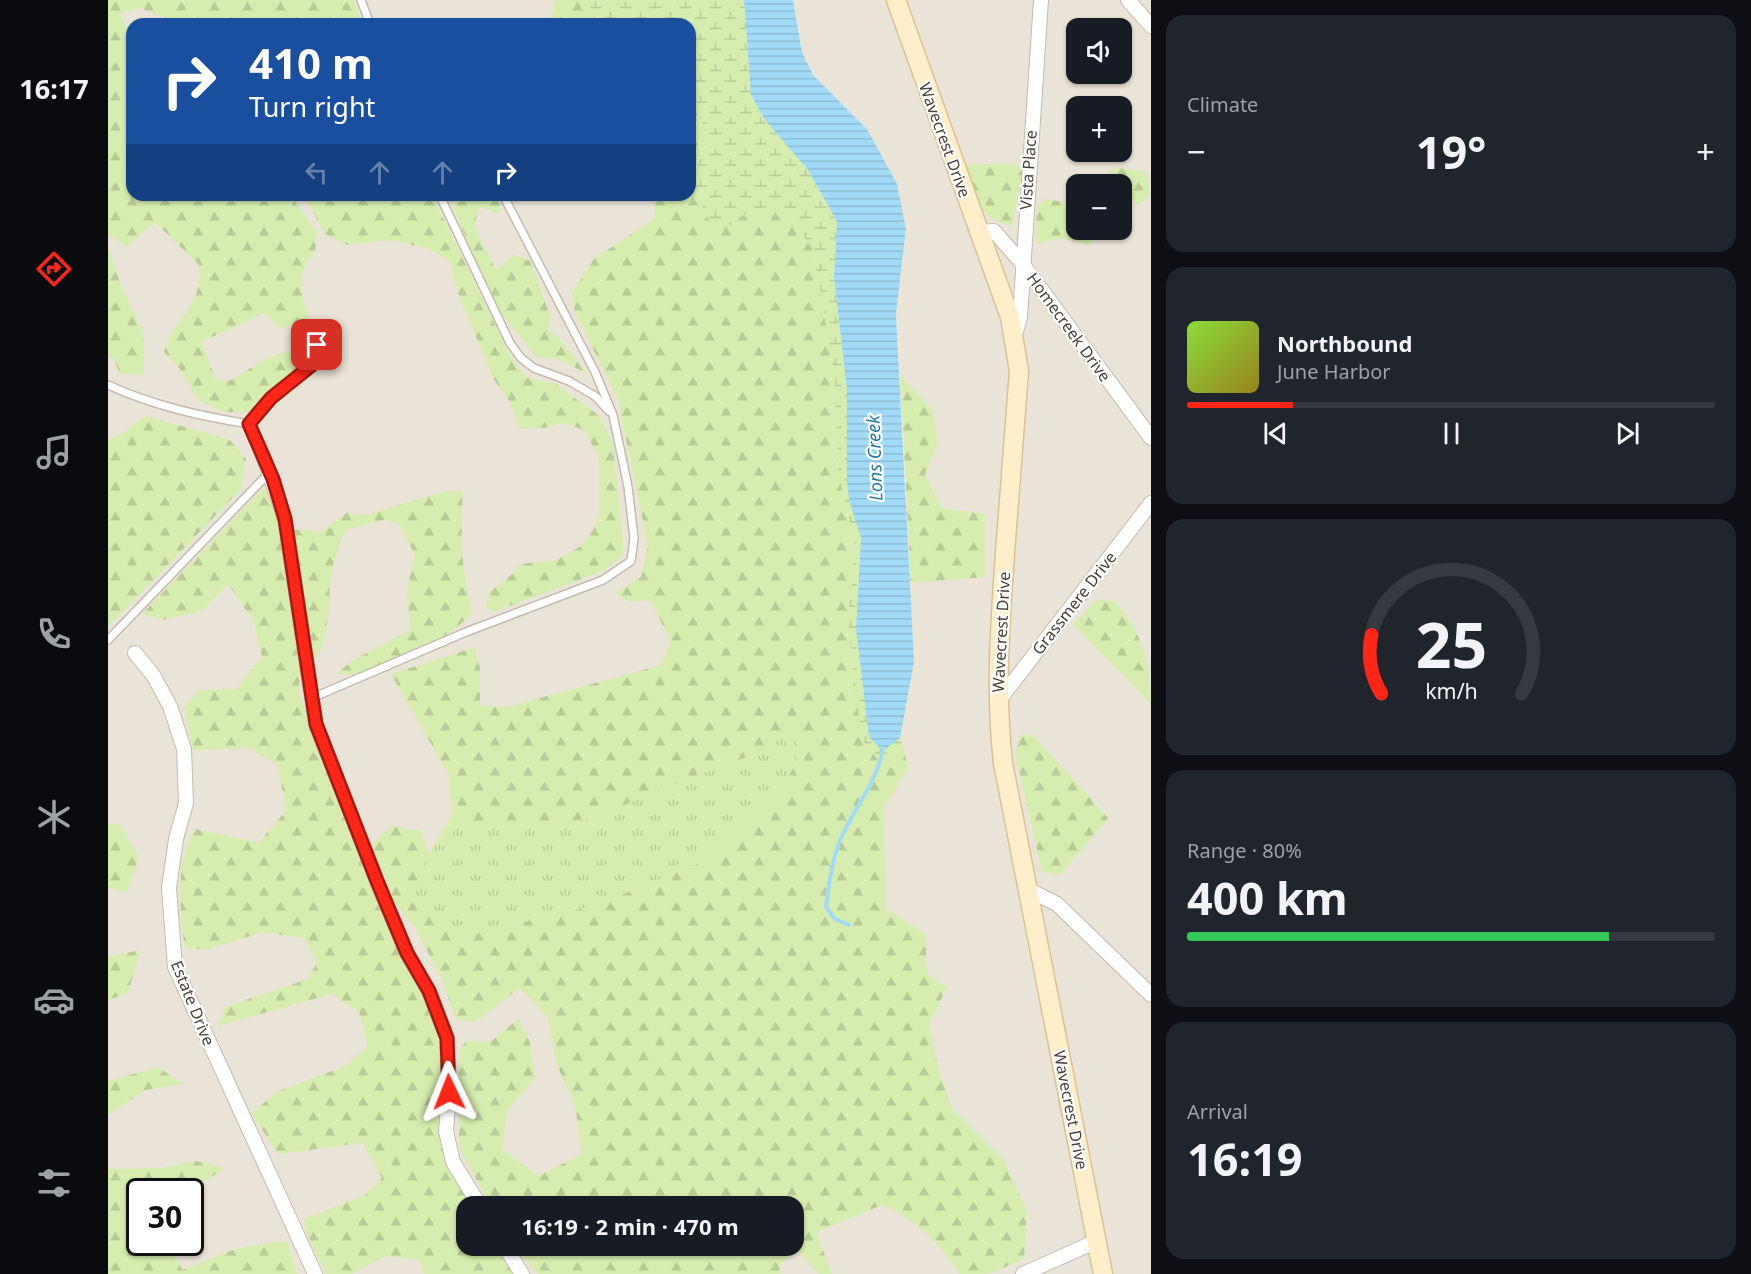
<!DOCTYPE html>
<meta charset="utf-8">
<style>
:root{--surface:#171b24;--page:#20242c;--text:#f1f3f6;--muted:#9ea1a6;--line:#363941;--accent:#ff2617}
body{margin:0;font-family:"Noto Sans",sans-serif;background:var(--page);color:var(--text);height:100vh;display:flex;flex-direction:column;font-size:22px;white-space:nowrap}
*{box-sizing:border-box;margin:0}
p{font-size:20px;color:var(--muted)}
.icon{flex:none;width:33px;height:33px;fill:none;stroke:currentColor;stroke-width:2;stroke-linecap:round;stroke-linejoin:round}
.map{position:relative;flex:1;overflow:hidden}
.sheet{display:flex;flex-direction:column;gap:15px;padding:15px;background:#0d0f14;width:600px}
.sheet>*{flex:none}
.guide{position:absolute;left:18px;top:18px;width:570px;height:183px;border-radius:18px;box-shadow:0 2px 4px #0004;background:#1a4fa0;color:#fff;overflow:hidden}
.tools{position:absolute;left:958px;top:18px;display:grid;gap:12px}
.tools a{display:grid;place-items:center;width:66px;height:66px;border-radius:12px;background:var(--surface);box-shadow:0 2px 4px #0004;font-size:30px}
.speed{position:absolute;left:18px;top:1178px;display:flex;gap:12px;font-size:30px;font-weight:700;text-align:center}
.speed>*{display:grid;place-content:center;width:78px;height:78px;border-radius:50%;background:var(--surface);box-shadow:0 2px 4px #0004;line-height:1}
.speed .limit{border:3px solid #111;border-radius:9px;background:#fff;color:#111}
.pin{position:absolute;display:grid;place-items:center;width:51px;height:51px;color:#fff;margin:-26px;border-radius:12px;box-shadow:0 3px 9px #0006}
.me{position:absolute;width:66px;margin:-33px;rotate:358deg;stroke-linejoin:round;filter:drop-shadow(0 0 4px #0008)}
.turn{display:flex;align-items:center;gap:21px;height:126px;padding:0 24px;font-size:27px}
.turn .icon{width:78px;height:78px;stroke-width:2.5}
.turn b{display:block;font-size:42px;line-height:51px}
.lanes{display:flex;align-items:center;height:57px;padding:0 24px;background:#0003;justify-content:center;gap:30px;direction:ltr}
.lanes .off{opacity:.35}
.big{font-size:45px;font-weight:700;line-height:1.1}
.sheet .tile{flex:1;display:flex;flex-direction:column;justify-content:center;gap:9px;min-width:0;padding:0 21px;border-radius:18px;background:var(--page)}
.sheet .dial{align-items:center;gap:0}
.dial svg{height:156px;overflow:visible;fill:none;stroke:var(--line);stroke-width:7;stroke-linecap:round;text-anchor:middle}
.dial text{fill:var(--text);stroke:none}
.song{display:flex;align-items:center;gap:18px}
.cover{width:72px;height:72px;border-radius:9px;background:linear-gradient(135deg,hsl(90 70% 55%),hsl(50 70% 35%))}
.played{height:6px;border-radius:3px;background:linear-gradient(90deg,var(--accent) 20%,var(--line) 20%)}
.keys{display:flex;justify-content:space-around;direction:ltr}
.heat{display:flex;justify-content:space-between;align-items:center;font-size:33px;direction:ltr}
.charge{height:9px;border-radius:4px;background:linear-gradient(90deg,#34c759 80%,var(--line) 0)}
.trip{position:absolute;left:348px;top:1196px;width:348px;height:60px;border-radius:18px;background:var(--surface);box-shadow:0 2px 4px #0004;font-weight:700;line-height:60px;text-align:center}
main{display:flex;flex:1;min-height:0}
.tabs{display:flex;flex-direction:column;width:108px;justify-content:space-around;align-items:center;background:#090b0e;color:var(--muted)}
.tabs .icon{width:42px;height:42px}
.tabs .selected{color:var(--accent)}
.tabs b{font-size:27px;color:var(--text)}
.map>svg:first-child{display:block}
.residential{fill:#eae3d7;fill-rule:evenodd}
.grass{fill:url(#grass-tufts)}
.forest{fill:url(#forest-firs)}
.wetland{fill:url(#wetland-marsh)}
.water{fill:url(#water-rules)}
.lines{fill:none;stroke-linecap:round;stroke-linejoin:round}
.stream{stroke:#a2dbf7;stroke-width:4}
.lane-casing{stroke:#c5bbae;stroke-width:10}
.street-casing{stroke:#c5bbae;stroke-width:16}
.secondary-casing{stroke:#d9c296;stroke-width:21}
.lane{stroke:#fff;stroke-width:7}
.street{stroke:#fff;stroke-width:14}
.secondary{stroke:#ffeeca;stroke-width:18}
.route-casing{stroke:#a6190f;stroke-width:15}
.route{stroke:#ff2617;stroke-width:10}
.labels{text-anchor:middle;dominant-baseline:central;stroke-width:4.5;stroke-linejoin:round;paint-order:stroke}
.street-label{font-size:16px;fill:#4b4137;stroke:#fff}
.water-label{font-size:18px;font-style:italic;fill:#237aa7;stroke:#fff}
</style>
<main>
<nav class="tabs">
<b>16:17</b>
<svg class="icon selected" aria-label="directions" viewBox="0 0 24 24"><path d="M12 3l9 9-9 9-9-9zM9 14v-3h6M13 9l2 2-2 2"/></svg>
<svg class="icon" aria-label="music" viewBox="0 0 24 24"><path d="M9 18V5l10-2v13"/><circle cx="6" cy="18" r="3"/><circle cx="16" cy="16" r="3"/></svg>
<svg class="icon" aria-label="phone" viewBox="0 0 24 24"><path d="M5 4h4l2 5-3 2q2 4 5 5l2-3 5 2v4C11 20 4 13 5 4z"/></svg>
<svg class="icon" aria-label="climate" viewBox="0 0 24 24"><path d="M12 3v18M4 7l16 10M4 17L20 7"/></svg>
<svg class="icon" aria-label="car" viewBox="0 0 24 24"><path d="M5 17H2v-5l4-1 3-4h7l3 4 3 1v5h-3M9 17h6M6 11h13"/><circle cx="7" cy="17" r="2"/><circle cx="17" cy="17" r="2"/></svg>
<svg class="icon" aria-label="filters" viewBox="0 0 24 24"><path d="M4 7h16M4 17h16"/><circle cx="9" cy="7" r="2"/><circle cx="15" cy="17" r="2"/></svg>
</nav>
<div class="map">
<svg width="1043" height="1274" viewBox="0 0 1043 1274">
<defs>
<pattern id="grass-tufts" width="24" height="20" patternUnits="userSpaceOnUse" patternTransform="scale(1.5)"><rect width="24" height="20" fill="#d6edaf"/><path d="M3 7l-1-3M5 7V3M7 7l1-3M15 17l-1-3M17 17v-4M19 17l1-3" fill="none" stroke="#b9cc97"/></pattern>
<pattern id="forest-firs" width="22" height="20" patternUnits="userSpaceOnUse" patternTransform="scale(1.5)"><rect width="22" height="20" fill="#d6edaf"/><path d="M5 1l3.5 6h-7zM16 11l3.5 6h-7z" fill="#b9cc97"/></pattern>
<pattern id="wetland-marsh" width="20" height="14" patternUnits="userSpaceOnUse" patternTransform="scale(1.5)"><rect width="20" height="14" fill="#d6edaf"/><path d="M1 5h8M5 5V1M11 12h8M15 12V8" fill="none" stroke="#b9cc97"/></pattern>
<pattern id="water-rules" width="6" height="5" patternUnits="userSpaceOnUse" patternTransform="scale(1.5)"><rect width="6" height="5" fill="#a2dbf7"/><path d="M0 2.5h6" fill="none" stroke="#8dbdd4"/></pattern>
</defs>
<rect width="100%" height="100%" fill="#f6f1e9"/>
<path class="residential" d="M0,0h636l7,95 156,411 -11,-192 10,-85 -39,-100 -54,-54 -11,-23 -9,-52h358v1274h-1043zM24,24h558v171h-558zM969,28h45v46h-45zM969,106h45v46h-45zM969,184h45v46h-45zM32,1191h50v51h-50zM358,1206h328v39h-328z"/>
<path class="grass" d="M684,723l5,39 -24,42 -73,59 -104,42 -133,32 -26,-17 -25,-22 17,-44 23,-39 21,11 121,-7 61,-28 108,-40z"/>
<g class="forest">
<path d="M0,0h246l8,24h-183l-41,-17 -18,7 6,12 6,2v167h158l27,37 -2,20c-20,21 -14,42 -6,66l-29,11 -16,-16 -63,29 15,38 13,1 40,-24 20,-6 10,15 -8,14 -39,32h-28l-26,-12 -19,-32 -15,-16c12,-39 38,-39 35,-87l-44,-43 -29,25 -18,-12z"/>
<path d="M447,0h33l4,11 12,13h-54z"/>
<path d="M582,98l19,38 -16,39 12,39 14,18 29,-20 41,4 23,32 9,47 14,87 3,89 17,72 -7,78 30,138 25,-13 5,21 -24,40 2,102 39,25 2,40 20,14 -18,36 11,50 13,36 51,51 23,51 -3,47 -35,15h-29c-22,-31 -42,-54 -78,-69l-66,27 16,42h-13l-22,-25 -18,16 2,9h-244l-22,-29h279v-39h-303l-32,-58v-97l7,-10 24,1 28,-23 12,23 5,35 -28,34 -4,39 35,26 44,-22 -7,-49 -19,-42 -8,-45 -28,-30 -45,34 -19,-3 -15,-41 -26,-51 -20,-24 -23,-58 19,-19 30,5 8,23 -17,44 25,22 26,17 133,-32 104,-42 73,-59 24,-42 -5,-38 -29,27 -107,40 -62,28 -121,7 -21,-11 -3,-40 -58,-101 84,-27 5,21v38l27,1 154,-42 10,-24 -21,-41 -21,2 -14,-9 26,-16 7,-31 -30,-146 -43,-88 -3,-19 22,-34 61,-41 -1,-21 -2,-2h38z"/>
<path d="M861,164h48l6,7 -11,55c-36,-9 -37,-27 -47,-59z"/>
<path d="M1005,167l33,5 5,23 -14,10 -15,-15v-6h-6l-7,-6 -1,6h-5z"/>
<path d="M196,195h128l78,161 16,22 30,6 43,32 14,28 11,110 -21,17 -110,41 -7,-5 3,-15 18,-13 14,-15 33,-3 27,-15 11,-14 7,-17v-57l-15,-28 -20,-7 -20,5 -24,1 -9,-25 -18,-26 -35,-85 -9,-33 -23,-12 -36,-8 -43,5 -22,-11z"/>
<path d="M353,195h31l8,9 -1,10 -20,-8 -5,20 22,44 18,-16 16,7 21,57 -3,12 13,11 27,33 -31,-15 -21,-2 -41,-52 -41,-95 2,-13z"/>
<path d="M937,199l32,5v26h18l-5,15 -32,-7 -23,6 2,-38z"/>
<path d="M0,245l13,41 23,49v40l-24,-1 -6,-14 -6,-5z"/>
<path d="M792,375l33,36 5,32 -13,31 16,34 44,6v63l-74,6z"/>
<path d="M38,416l84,24 16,19 -5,30 -133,138v-187l10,-4z"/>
<path d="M154,490h6l6,14 26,152 -1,37 102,260 30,56 9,28 5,117 30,52h-9v39h31l16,29h-89l-5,-14 -34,-4 -34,18h-25l-21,-44 -1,-11 61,-24 17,-17 -19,-35 -85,11 -27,-41 28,-22 66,-25 23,-20 -9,-34 -28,-18 -113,32 7,-19 83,-28 9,-17 -13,-24 -42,-6 -53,17h-24c-5,-35 -11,-91 11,-120l62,14 28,-32 -8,-46 -29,-17 -56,2 -9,-43 15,-17 37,-1 26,-32 -9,-37 -25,-36 -26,27 -39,9 -21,-6z"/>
<path d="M337,491h18c-3,42 -2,80 9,121 -16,24 -79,52 -108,61 -8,3 -19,1 -28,1l19,-15 55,-29 -3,-41 8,-34 -16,-31 -15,-4 -39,10c-4,12 -9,23 -12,35 -7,31 1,75 -22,99l-18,-135 28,3 25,-19 20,2z"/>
<path d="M989,600l18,1c27,33 36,60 36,103l-78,-80z"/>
<path d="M913,734l14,3 73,81 -48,57 -18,-4 -27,-118z"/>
<path d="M0,824h12l19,34 -13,35 -18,-5z"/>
<path d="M32,950l-12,43 -20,7v-43z"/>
<path d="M50,1067l24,17 -37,6 -37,25v-34z"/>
<path d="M88,1161l29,7 -35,23h-50v51h24l19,28c38,-17 62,-27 104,-28l10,32h-189v-105l53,-1z"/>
</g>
<path class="wetland" d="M480,0h156l7,95 14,25 43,50 29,52 -3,56 13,111v91l2,20 12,38 -5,91 13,108 14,13 17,-12 3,8 -25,14 -17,-22 -13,-117 7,-78 -17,-72 -3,-89 -14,-87 -9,-47 -23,-32 -41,-4 -29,21 -14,-19 -12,-39 16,-39 -19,-38v-74h-86l-12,-13z"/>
<path class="water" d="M636,0h49l9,52 11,23 54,54 30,55 9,45 -10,85 18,348 -14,76 -17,13 -14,-14 -13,-108 5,-91 -12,-38 -2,-20v-91l-13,-111 3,-56 -29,-52 -43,-50 -14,-25z"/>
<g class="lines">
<path class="stream" d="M741,925l-14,-6 -9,-12c3,-22 6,-48 15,-69 13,-29 37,-58 42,-90"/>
<g class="lane-casing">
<g id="lane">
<path d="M253,0l9,24"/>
<path d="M332,196l70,147 11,15 13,10 35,13 26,15 14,15"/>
<path d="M0,385c46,21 92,31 141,39l11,23"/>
<path d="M141,424l22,-26 41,-33 5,-20"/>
<path d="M0,640l160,-166"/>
<path d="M204,698l154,-66 137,-52 28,-19 3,-23 -6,-51 -15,-72 -18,-43 -92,-177"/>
</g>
</g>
<g class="street-casing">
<g id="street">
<path d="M1020,0l23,26"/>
<path d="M870,232l16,-1 27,31 130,176"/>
<path d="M907,335l5,-18 21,-317"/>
<path d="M152,447l25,72 31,205 61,157 30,72 22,38 18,47 2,54 -3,39 7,31 27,44"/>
<path d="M27,653l18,22 17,31 14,43 2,54 -10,36 -7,49 6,79 140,307"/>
<path d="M889,703l154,-200"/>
<path d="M921,890l28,14 94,91"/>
<path d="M396,1245l18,29"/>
<path d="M915,1274l74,-33"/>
</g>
</g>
<g class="secondary-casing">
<path id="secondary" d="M788,0l114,317 9,54c-5,61 -9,122 -14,182 -5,71 -10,140 -2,210l100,511"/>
</g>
<use href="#lane" class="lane"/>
<use href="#street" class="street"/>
<use href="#secondary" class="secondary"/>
</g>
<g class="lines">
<g class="route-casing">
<path id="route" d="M209,345l-5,20 -41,33 -22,26 24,55 12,40 31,205 61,157 30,72 22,38 18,47 2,54"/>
</g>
<use href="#route" class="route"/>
</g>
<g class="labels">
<g class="street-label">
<text transform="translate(837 140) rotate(70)">Wavecrest Drive</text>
<text transform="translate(920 170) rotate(-86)">Vista Place</text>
<text transform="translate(961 327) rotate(54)">Homecreek Drive</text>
<text transform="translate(966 603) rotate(-52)">Grassmere Drive</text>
<text transform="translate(893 632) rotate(-87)">Wavecrest Drive</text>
<text transform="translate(85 1003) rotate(68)">Estate Drive</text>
<text transform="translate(963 1110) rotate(79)">Wavecrest Drive</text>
</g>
<g class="water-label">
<text transform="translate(766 458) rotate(-92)">Lons Creek</text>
</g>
</g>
</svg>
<div class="tools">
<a><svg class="icon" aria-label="sound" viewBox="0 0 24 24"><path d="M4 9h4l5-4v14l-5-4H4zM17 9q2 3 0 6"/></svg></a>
<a>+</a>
<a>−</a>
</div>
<div class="speed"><div class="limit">30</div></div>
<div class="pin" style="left:209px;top:345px;background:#d93025"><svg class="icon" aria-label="arrive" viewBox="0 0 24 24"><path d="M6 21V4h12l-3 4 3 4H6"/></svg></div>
<svg class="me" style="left:341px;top:1092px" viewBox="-20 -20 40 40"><path d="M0-17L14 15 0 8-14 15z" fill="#ff2617" stroke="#fff" stroke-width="4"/></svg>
<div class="trip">16:19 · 2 min · 470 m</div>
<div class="guide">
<div class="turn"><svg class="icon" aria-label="right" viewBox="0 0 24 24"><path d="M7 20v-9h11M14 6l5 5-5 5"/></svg><div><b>410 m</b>Turn right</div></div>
<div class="lanes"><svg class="icon off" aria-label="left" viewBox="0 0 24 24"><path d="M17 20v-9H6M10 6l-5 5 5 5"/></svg><svg class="icon off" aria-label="ahead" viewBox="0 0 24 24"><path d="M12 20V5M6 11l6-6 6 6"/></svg><svg class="icon off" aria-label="ahead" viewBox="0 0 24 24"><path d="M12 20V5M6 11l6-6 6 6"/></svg><svg class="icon" aria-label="right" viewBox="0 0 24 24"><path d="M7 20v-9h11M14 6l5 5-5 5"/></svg></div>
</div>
</div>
<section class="sheet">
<div class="tile"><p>Climate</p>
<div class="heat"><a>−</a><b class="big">19°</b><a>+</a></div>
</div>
<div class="tile">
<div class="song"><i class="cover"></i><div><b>Northbound</b><p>June Harbor</p></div></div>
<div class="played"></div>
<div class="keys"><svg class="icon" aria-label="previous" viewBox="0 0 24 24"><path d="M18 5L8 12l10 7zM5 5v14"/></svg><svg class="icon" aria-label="pause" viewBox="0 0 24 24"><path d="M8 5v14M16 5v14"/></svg><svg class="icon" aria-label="next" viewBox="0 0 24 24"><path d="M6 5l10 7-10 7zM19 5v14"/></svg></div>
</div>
<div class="tile dial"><svg viewBox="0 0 100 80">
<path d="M14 69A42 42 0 1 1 86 69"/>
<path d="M14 69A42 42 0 0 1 9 39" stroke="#ff2617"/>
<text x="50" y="56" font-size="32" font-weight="700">25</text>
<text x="50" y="72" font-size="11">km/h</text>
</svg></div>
<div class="tile"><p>Range · 80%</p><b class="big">400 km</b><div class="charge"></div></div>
<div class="tile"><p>Arrival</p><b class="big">16:19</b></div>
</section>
</main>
